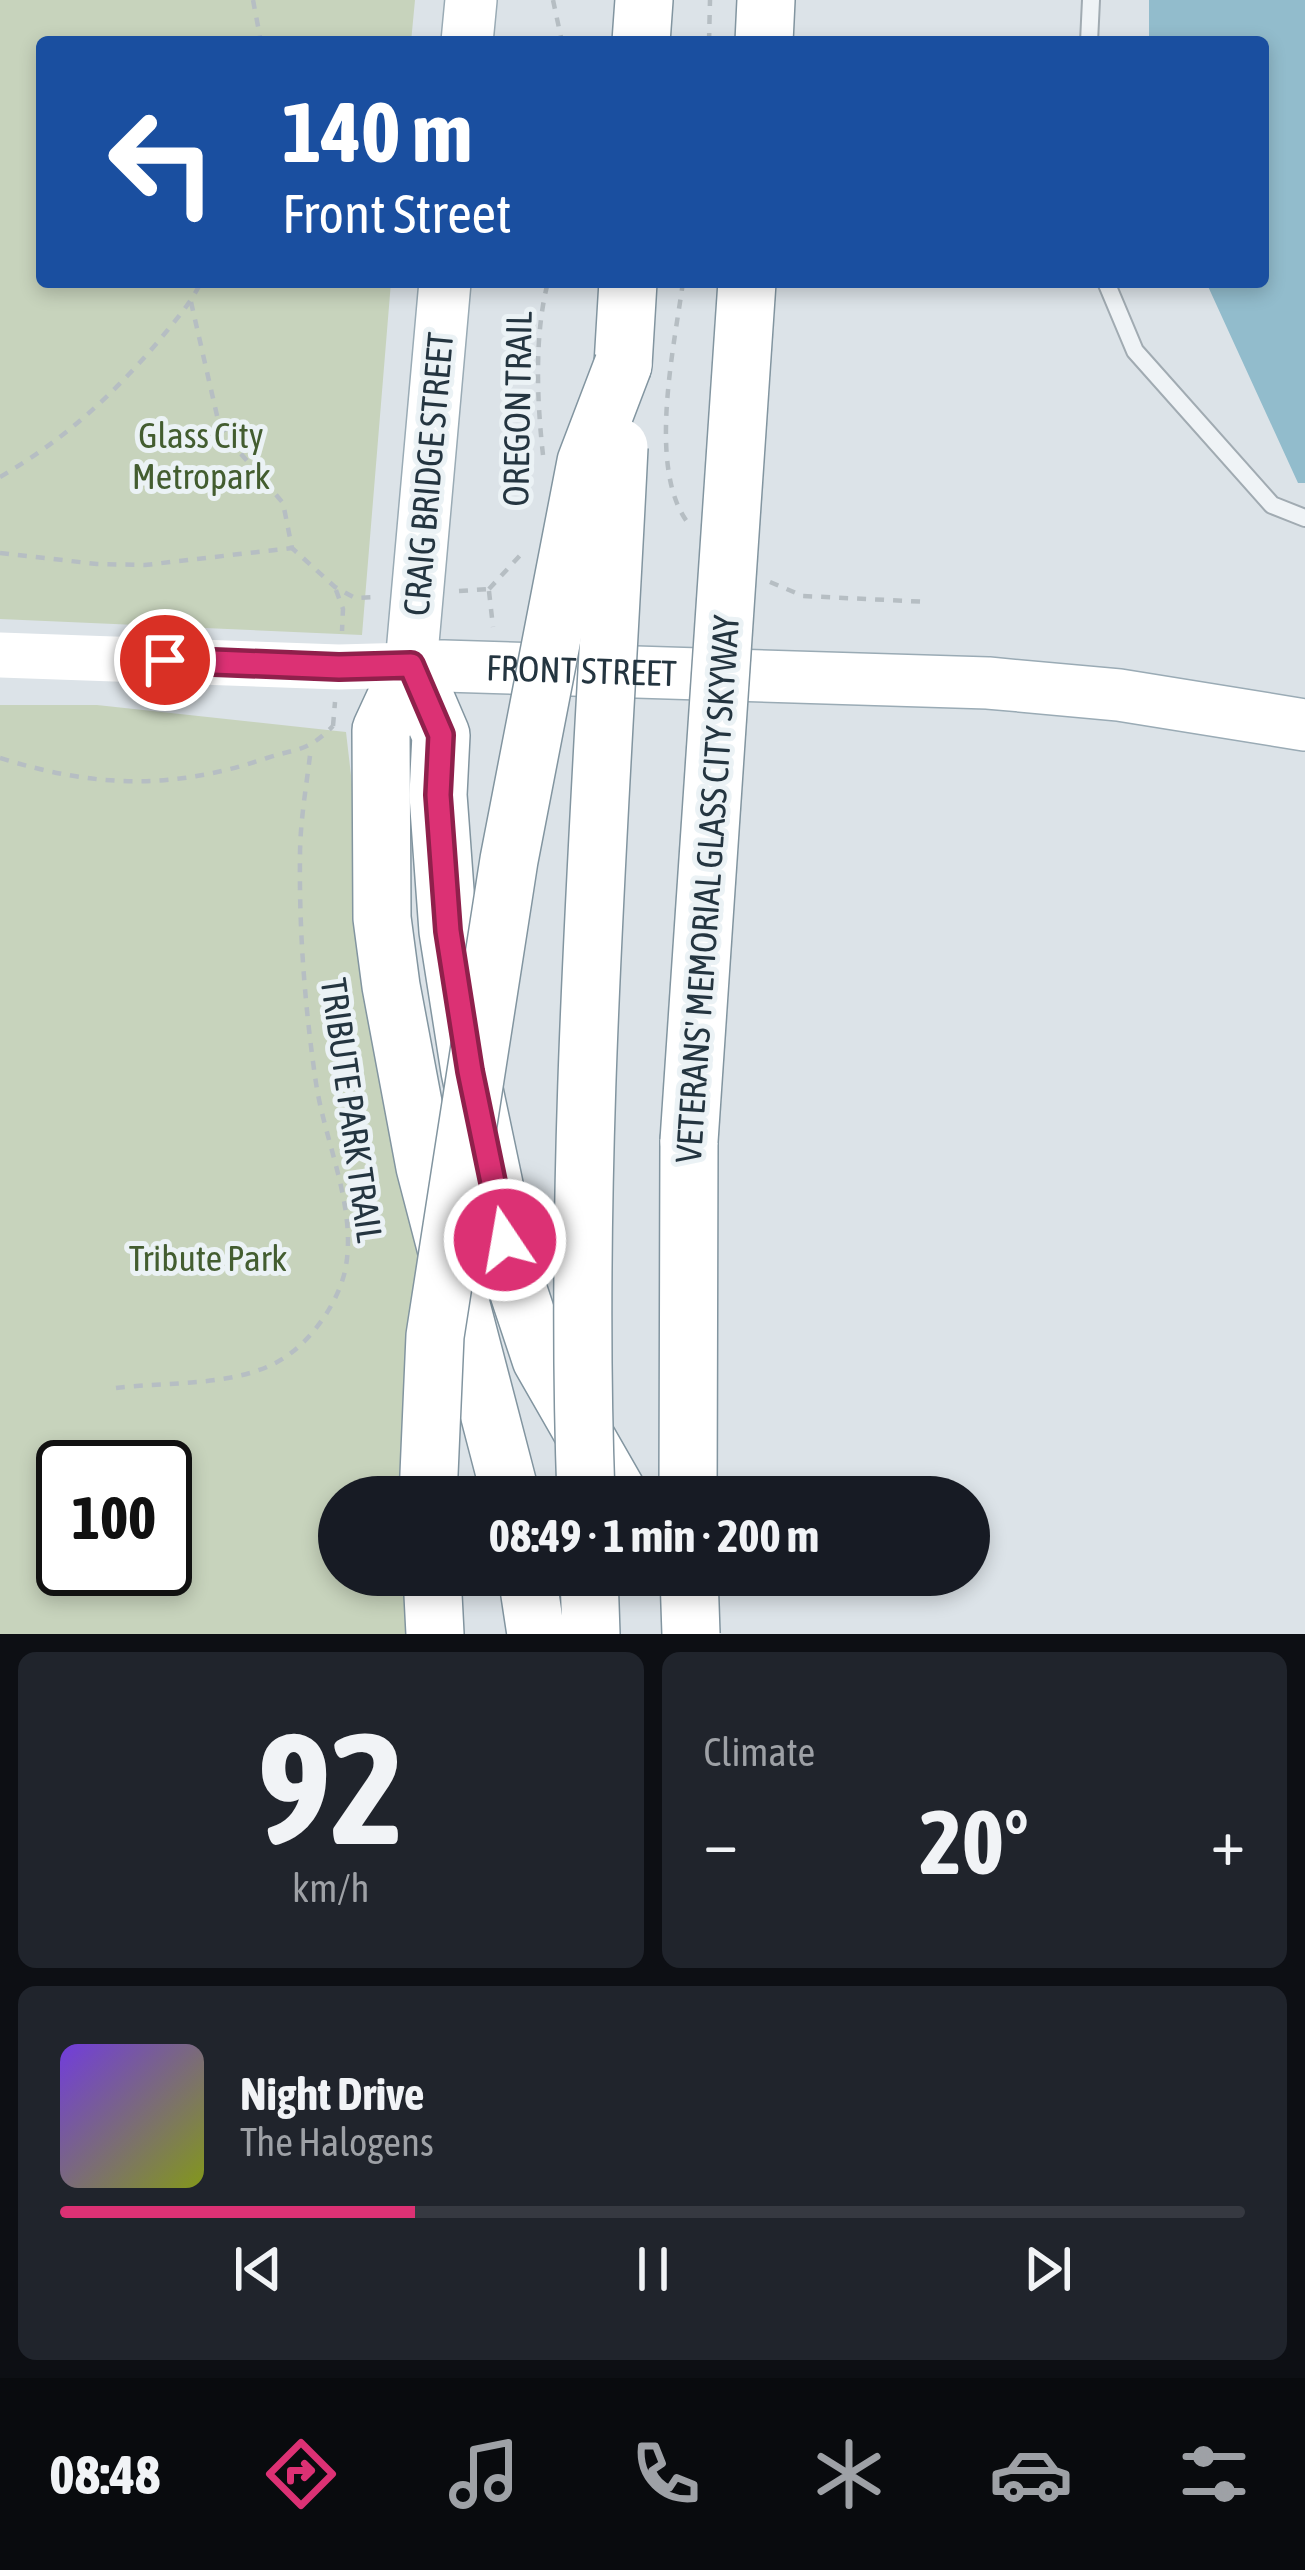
<!DOCTYPE html>
<meta charset="utf-8">
<style>
:root{--surface:#171b24;--page:#20242c;--text:#f1f3f6;--muted:#9ea1a6;--line:#363941;--accent:#dc3174}
body{margin:0;font-family:"Asap Condensed",sans-serif;background:var(--page);color:var(--text);height:100vh;display:flex;flex-direction:column;font-size:45px;white-space:nowrap}
*{box-sizing:border-box;margin:0}
p{font-size:39px;color:var(--muted)}
.icon{flex:none;width:66px;height:66px;fill:none;stroke:currentColor;stroke-width:2;stroke-linecap:round;stroke-linejoin:round}
.map{position:relative;height:1634px;overflow:hidden}
.side{display:flex;flex-direction:column;gap:18px;padding:18px;background:#0d0f14;flex:1}
.side>*{flex:none}
.hud{position:absolute;left:36px;top:36px;width:1233px;height:252px;border-radius:12px;box-shadow:0 6px 18px #0003;background:#1a4fa0;color:#fff;overflow:hidden}
.speed{position:absolute;left:36px;top:1440px;display:flex;gap:24px;font-size:60px;font-weight:700;text-align:center}
.speed>*{display:grid;place-content:center;width:156px;height:156px;border-radius:50%;background:var(--surface);box-shadow:0 6px 18px #0003;line-height:1}
.speed .limit{border:6px solid #111;border-radius:18px;background:#fff;color:#111}
.pin{position:absolute;display:grid;place-items:center;width:102px;height:102px;color:#fff;margin:-51px;border:6px solid #fff;border-radius:50%;box-shadow:0 3px 12px #0007}
.me{position:absolute;width:132px;margin:-66px;rotate:348deg;stroke-linejoin:round;filter:drop-shadow(0 0 9px #0008)}
.turn{display:flex;align-items:center;gap:42px;height:252px;padding:0 48px;font-size:54px}
.turn .icon{width:156px;height:156px;stroke-width:2.5}
.turn b{display:block;font-size:84px;line-height:102px}
.big{font-size:90px;font-weight:700;line-height:1.1}
.side .card{flex:1;display:flex;flex-direction:column;justify-content:center;gap:18px;min-width:0;padding:0 42px;border-radius:18px;background:var(--page)}
.side .dial{align-items:center;gap:0}
.dial b{font-size:156px;line-height:1}
.song{display:flex;align-items:center;gap:36px}
.cover{width:144px;height:144px;border-radius:18px;background:linear-gradient(135deg,hsl(260 70% 55%),hsl(70 70% 35%))}
.played{height:12px;border-radius:6px;background:linear-gradient(90deg,var(--accent) 30%,var(--line) 30%)}
.keys{display:flex;justify-content:space-around;direction:ltr}
.heat{display:flex;justify-content:space-between;align-items:center;font-size:66px;direction:ltr}
.side .tiles{flex:1;display:grid;gap:18px;grid-template-columns:1fr 1fr}
.card:last-child{grid-column:span 2}
.trip{position:absolute;left:318px;top:1476px;width:672px;height:120px;border-radius:60px;background:var(--surface);box-shadow:0 6px 18px #0003;font-weight:700;line-height:120px;text-align:center}
.menu{display:flex;height:192px;justify-content:space-around;align-items:center;background:#090b0e;color:var(--muted)}
.menu .icon{width:84px;height:84px}
.menu .active{color:var(--accent)}
.menu b{font-size:54px;color:var(--text)}
.map>svg:first-child{display:block}
.green{fill:#c7d3bc;fill-rule:evenodd}
.water{fill:#92bccc}
.lines{fill:none;stroke-linecap:round;stroke-linejoin:round}
.service-casing{stroke:#a1abb2;stroke-width:20}
.primary-casing{stroke:#9aabb5;stroke-width:54}
.motorway-casing{stroke:#8295a0;stroke-width:60}
.path{stroke:#b6bec3;stroke-width:4.5;stroke-dasharray:9 9;stroke-linecap:butt}
.service{stroke:#eff3f6;stroke-width:16}
.secondary{stroke:#fff;stroke-width:45}
.primary{stroke:#fff;stroke-width:51}
.motorway{stroke:#fff;stroke-width:57}
.motorway-bridge-casing{stroke:#8295a0;stroke-width:60;stroke-linecap:butt}
.motorway-bridge{stroke:#fff;stroke-width:57}
.route-casing{stroke:#8f204b;stroke-width:30}
.route{stroke:#dc3174;stroke-width:21}
.labels{text-anchor:middle;dominant-baseline:central;stroke-width:10;stroke-linejoin:round;paint-order:stroke}
.street-label{font-size:36px;fill:#243540;stroke:#ebf2f5}
.park-label{font-size:36px;fill:#435d30;stroke:#ebf2f5}
</style>
<div class="map">
<svg width="1305" height="1634" viewBox="0 0 1305 1634">
<rect width="100%" height="100%" fill="#dce3e8"/>
<g class="green">
<path d="M0,0h415l-4,42h-369v240h349l-29,353 -362,-16z"/>
<path d="M0,705h97l249,27 44,380 38,168 -6,217h-83v78h81l-2,59h-418zM63,1467h102v102h-102z"/>
</g>
<path class="water" d="M1149,0h156v483h-7l-92,-201h57v-240h-114z"/>
<g class="lines">
<g class="service-casing">
<g id="service">
<path d="M1089,42l2,-42"/>
<path d="M1106,282l29,69 137,154 33,13"/>
</g>
</g>
<g class="primary-casing">
<g id="primary">
<path d="M467,42l4,-42"/>
<path id="s1" d="M445,282l-34,383 577,18 131,12 186,30"/>
</g>
</g>
<g class="motorway-casing">
<g id="motorway">
<path d="M641,42l3,-42"/>
<path d="M764,42l2,-42"/>
<path d="M623,365l5,-83"/>
<path d="M411,665l30,70 -3,60 10,136 22,140 43,204 28,84 79,138"/>
<path d="M411,665l-30,65 1,188 9,68 34,181 86,330"/>
<path d="M688,1497l1,-356"/>
<path d="M432,1575l3,59"/>
<path d="M527,1575l9,59"/>
<path d="M589,1575l2,59"/>
</g>
</g>
<g class="path">
<path d="M253,0l8,42"/>
<path d="M553,0l9,42"/>
<path d="M709,42l1,-42"/>
<path d="M683,282c-9,66 -36,187 5,241"/>
<path d="M191,302l27,118 12,21 53,62 9,45 43,39 20,11 21,-1"/>
<path d="M543,455c-6,-54 -9,-120 5,-173"/>
<path d="M0,477c62,-36 110,-79 157,-134 16,-20 33,-38 44,-61"/>
<path d="M0,553l97,11 48,1 147,-17"/>
<path d="M770,582l33,14 126,6"/>
<path d="M489,589l36,-39"/>
<path d="M336,590l7,19 -1,22"/>
<path d="M459,591l30,-2"/>
<path d="M489,591l4,36"/>
<path d="M333,726l2,-24"/>
<path d="M0,758c96,30 172,32 267,0 34,-11 40,-6 66,-32"/>
<path d="M116,1388c55,-7 130,0 175,-35 25,-19 47,-52 54,-82 13,-61 -20,-128 -29,-188 -11,-74 -17,-152 -16,-227 0,-36 7,-73 11,-109"/>
</g>
<use href="#service" class="service"/>
<path class="secondary" d="M0,655l339,12 72,-2"/>
<use href="#primary" class="primary"/>
<use href="#motorway" class="motorway"/>
<g class="motorway-bridge-casing">
<g id="motorway-bridge">
<path d="M689,1141l58,-859"/>
<path d="M428,1497l7,-161 74,-476 77,-398 37,-97"/>
<path d="M586,1497c-13,-350 16,-701 33,-1050"/>
<path d="M689,1575l2,59"/>
</g>
</g>
<use href="#motorway-bridge" class="motorway-bridge"/>
</g>
<g class="lines">
<g class="route-casing">
<path id="route" d="M165,660l174,7 72,-2 30,70 -3,60 10,136 22,140 35,169"/>
</g>
<use href="#route" class="route"/>
</g>
<g class="labels">
<g class="street-label">
<text transform="translate(517 409) rotate(-89)">OREGON TRAIL</text>
<text transform="translate(428 474) rotate(-85)">CRAIG BRIDGE STREET</text>
<text stroke="none"><textPath href="#s1" startOffset="555">FRONT STREET</textPath></text>
<text transform="translate(707 889) rotate(-86)">VETERANS' MEMORIAL GLASS CITY SKYWAY</text>
<text transform="translate(352 1110) rotate(82)">TRIBUTE PARK TRAIL</text>
</g>
<g class="park-label">
<text x="201" y="435">Glass City<tspan x="201" dy="41">Metropark</tspan></text>
<text x="208" y="1258">Tribute Park</text>
</g>
</g>
</svg>
<div class="speed"><div class="limit">100</div></div>
<div class="pin" style="left:165px;top:660px;background:#d93025"><svg class="icon" aria-label="arrive" viewBox="0 0 24 24"><path d="M6 21V4h12l-3 4 3 4H6"/></svg></div>
<svg class="me" style="left:505px;top:1240px" viewBox="-20 -20 40 40"><circle r="17" fill="#dc3174" stroke="#fff" stroke-width="3"/><path d="M0-11L8 9 0 5-8 9z" fill="#fff"/></svg>
<div class="trip">08:49 · 1 min · 200 m</div>
<div class="hud">
<div class="turn"><svg class="icon" aria-label="left" viewBox="0 0 24 24"><path d="M17 20v-9H6M10 6l-5 5 5 5"/></svg><div><b>140 m</b>Front Street</div></div>
</div>
</div>
<section class="side">
<div class="tiles">
<div class="card dial"><b>92</b><p>km/h</p></div>
<div class="card"><p>Climate</p>
<div class="heat"><a>−</a><b class="big">20°</b><a>+</a></div>
</div>
<div class="card">
<div class="song"><i class="cover"></i><div><b>Night Drive</b><p>The Halogens</p></div></div>
<div class="played"></div>
<div class="keys"><svg class="icon" aria-label="previous" viewBox="0 0 24 24"><path d="M18 5L8 12l10 7zM5 5v14"/></svg><svg class="icon" aria-label="pause" viewBox="0 0 24 24"><path d="M8 5v14M16 5v14"/></svg><svg class="icon" aria-label="next" viewBox="0 0 24 24"><path d="M6 5l10 7-10 7zM19 5v14"/></svg></div>
</div>
</div>
</section>
<nav class="menu">
<b>08:48</b>
<svg class="icon active" aria-label="directions" viewBox="0 0 24 24"><path d="M12 3l9 9-9 9-9-9zM9 14v-3h6M13 9l2 2-2 2"/></svg>
<svg class="icon" aria-label="music" viewBox="0 0 24 24"><path d="M9 18V5l10-2v13"/><circle cx="6" cy="18" r="3"/><circle cx="16" cy="16" r="3"/></svg>
<svg class="icon" aria-label="phone" viewBox="0 0 24 24"><path d="M5 4h4l2 5-3 2q2 4 5 5l2-3 5 2v4C11 20 4 13 5 4z"/></svg>
<svg class="icon" aria-label="climate" viewBox="0 0 24 24"><path d="M12 3v18M4 7l16 10M4 17L20 7"/></svg>
<svg class="icon" aria-label="car" viewBox="0 0 24 24"><path d="M5 17H2v-5l4-1 3-4h7l3 4 3 1v5h-3M9 17h6M6 11h13"/><circle cx="7" cy="17" r="2"/><circle cx="17" cy="17" r="2"/></svg>
<svg class="icon" aria-label="filters" viewBox="0 0 24 24"><path d="M4 7h16M4 17h16"/><circle cx="9" cy="7" r="2"/><circle cx="15" cy="17" r="2"/></svg>
</nav>
